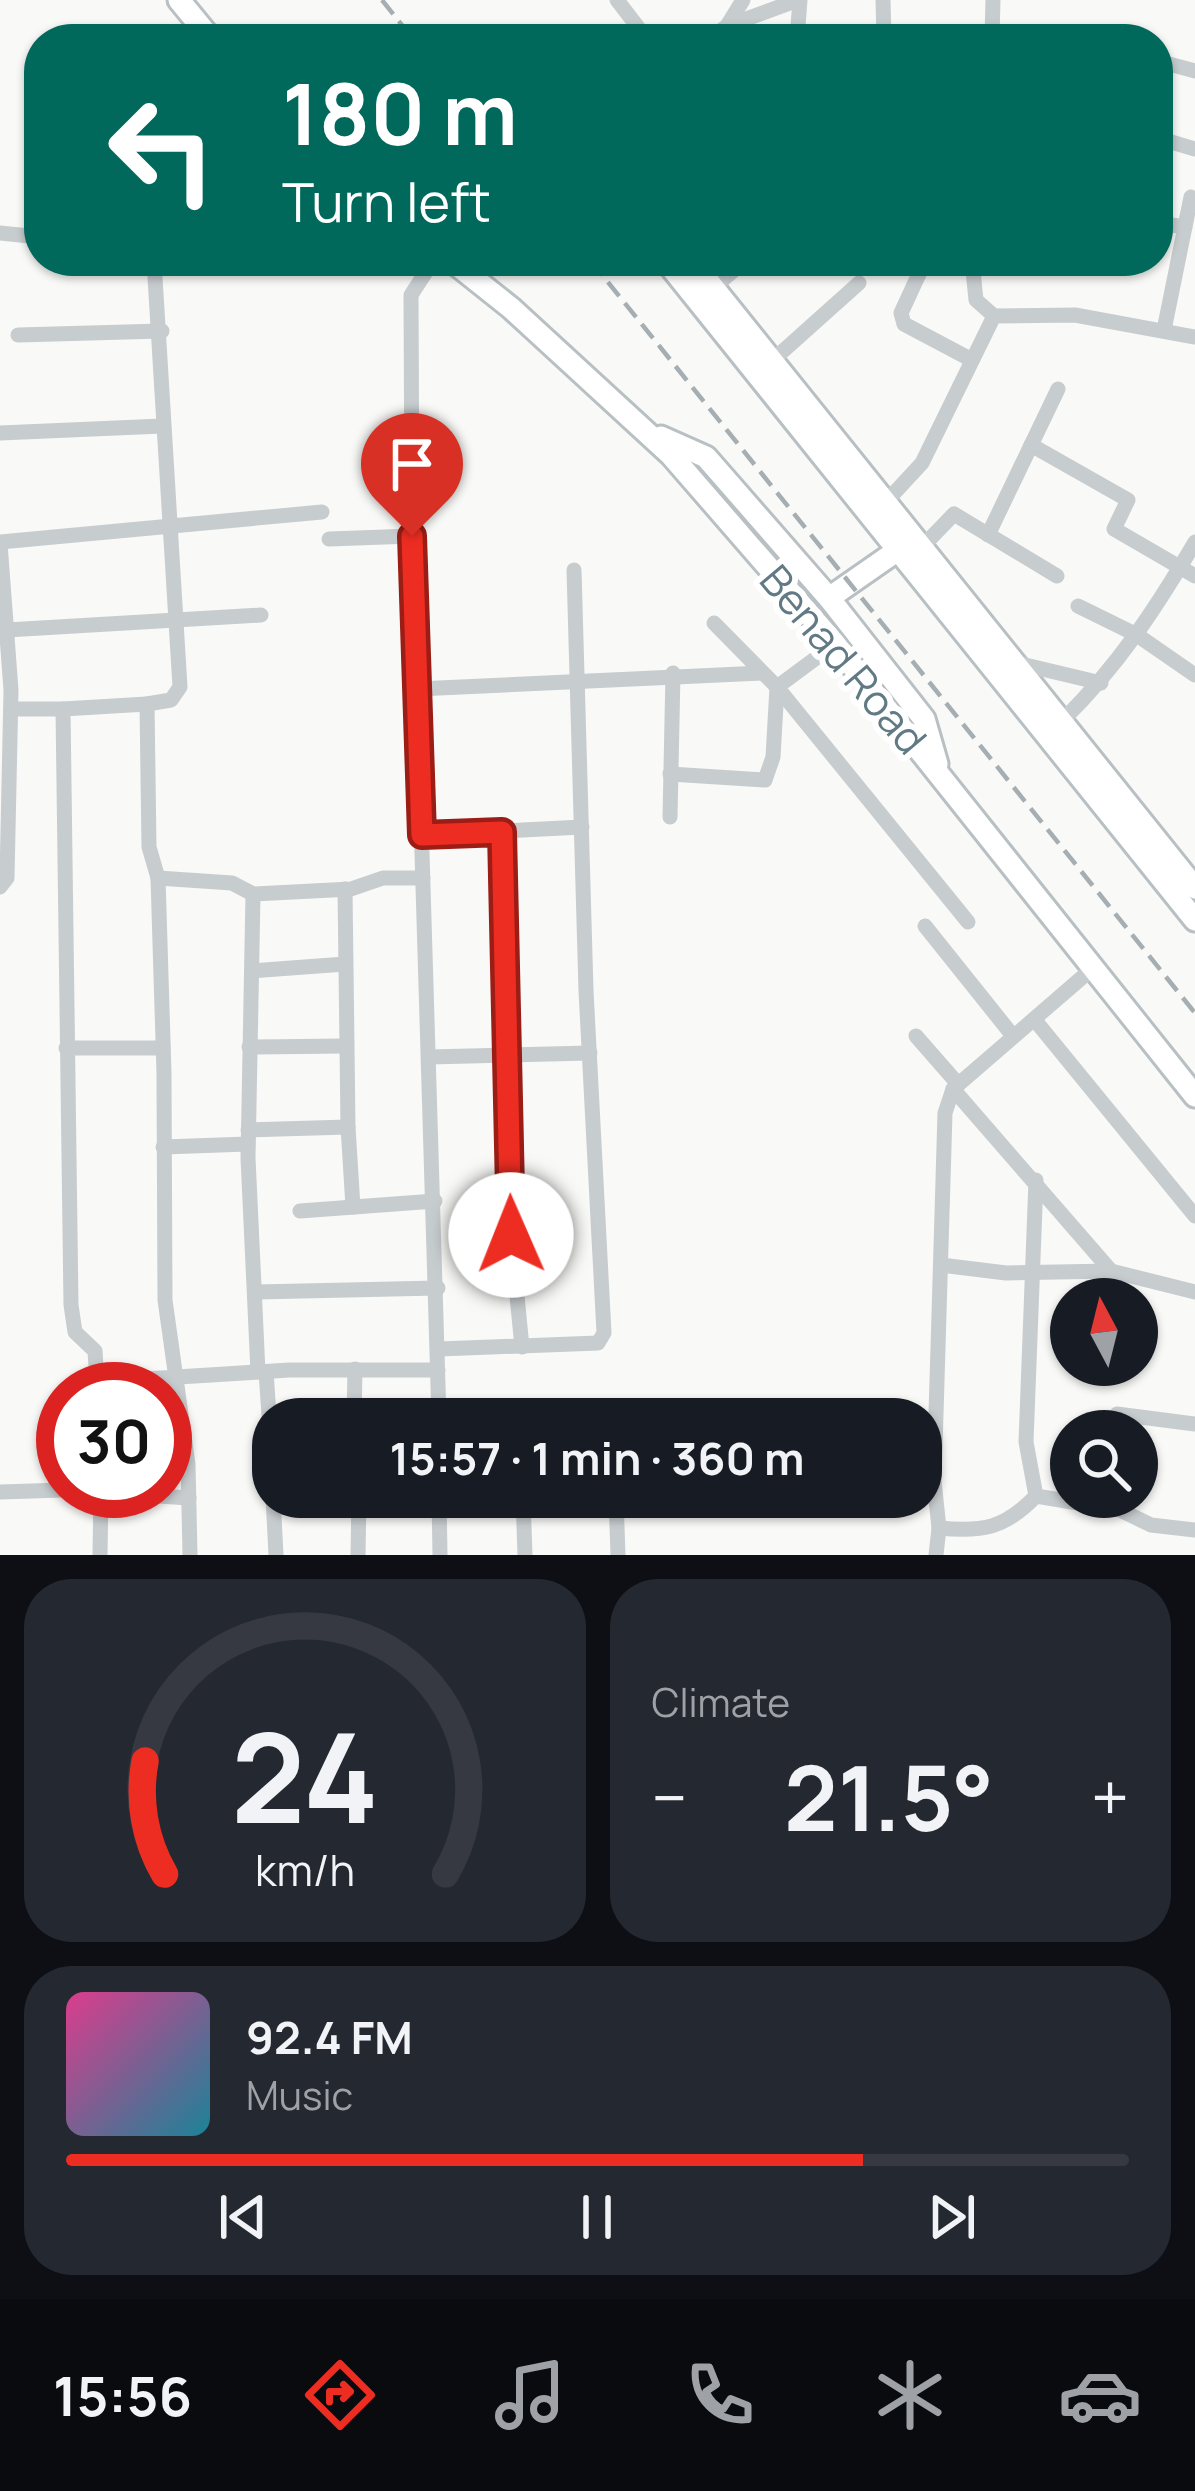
<!DOCTYPE html>
<meta charset="utf-8">
<style>
:root{--surface:#171b24;--page:#242831;--text:#f1f3f6;--muted:#9ea1a6;--line:#363941;--accent:#ee2d22}
body{margin:0;font-family:Manrope,sans-serif;background:var(--page);color:var(--text);height:100vh;display:flex;flex-direction:column;font-size:45px;white-space:nowrap}
*{box-sizing:border-box;margin:0}
p{font-size:39px;color:var(--muted)}
.icon{flex:none;width:66px;height:66px;fill:none;stroke:currentColor;stroke-width:2;stroke-linecap:round;stroke-linejoin:round}
.map{position:relative;height:1555px;overflow:hidden}
.drawer{display:flex;flex-direction:column;gap:24px;padding:24px;background:#0d0f14;flex:1}
.drawer>*{flex:none}
.hud{position:absolute;left:24px;top:24px;width:1149px;height:252px;border-radius:48px;box-shadow:0 3px 9px #0004;background:#00695c;color:#fff;overflow:hidden}
.needle{width:78px;rotate:353deg}
.fabs{position:absolute;left:1050px;top:1278px;display:grid;gap:24px}
.fabs a{display:grid;place-items:center;width:108px;height:108px;border-radius:50%;background:var(--surface);box-shadow:0 3px 9px #0004;font-size:60px}
.speed{position:absolute;left:36px;top:1362px;display:flex;gap:24px;font-size:60px;font-weight:700;text-align:center}
.speed>*{display:grid;place-content:center;width:156px;height:156px;border-radius:50%;background:var(--surface);box-shadow:0 3px 9px #0004;line-height:1}
.speed .limit{border:18px solid #d22;background:#fff;color:#111}
.pin{position:absolute;display:grid;place-items:center;width:102px;height:102px;color:#fff;margin:-123px -51px;border-radius:50% 50% 50% 0;rotate:-45deg;box-shadow:0 0 12px #0007}
.pin .icon{rotate:45deg}
.me{position:absolute;width:132px;margin:-66px;rotate:359deg;stroke-linejoin:round;filter:drop-shadow(0 0 9px #0008)}
.turn{display:flex;align-items:center;gap:42px;height:252px;padding:0 60px;font-size:54px}
.turn .icon{width:156px;height:156px;stroke-width:2.5}
.turn b{display:block;font-size:84px;line-height:102px}
.big{font-size:90px;font-weight:700;line-height:1.1}
.drawer .tile{flex:1;display:flex;flex-direction:column;justify-content:center;gap:18px;min-width:0;padding:0 42px;border-radius:48px;background:var(--page)}
.drawer .dial{align-items:center;gap:0}
.dial svg{height:312px;overflow:visible;fill:none;stroke:var(--line);stroke-width:7;stroke-linecap:round;text-anchor:middle}
.dial text{fill:var(--text);stroke:none}
.song{display:flex;align-items:center;gap:36px}
.cover{width:144px;height:144px;border-radius:18px;background:linear-gradient(135deg,hsl(330 70% 55%),hsl(190 70% 35%))}
.played{height:12px;border-radius:6px;background:linear-gradient(90deg,var(--accent) 75%,var(--line) 75%)}
.keys{display:flex;justify-content:space-around;direction:ltr}
.heat{display:flex;justify-content:space-between;align-items:center;font-size:66px;direction:ltr}
.drawer .tiles{flex:1;display:grid;gap:24px;grid-template-columns:1fr 1fr}
.tile:last-child{grid-column:span 2}
.trip{position:absolute;left:252px;top:1398px;width:690px;height:120px;border-radius:48px;background:var(--surface);box-shadow:0 3px 9px #0004;font-weight:700;line-height:120px;text-align:center}
.menu{display:flex;height:192px;justify-content:space-around;align-items:center;background:#090b0e;color:var(--muted)}
.menu .icon{width:84px;height:84px}
.menu .active{color:var(--accent)}
.menu b{font-size:54px;color:var(--text)}
.map>svg:first-child{display:block}
.lines{fill:none;stroke-linecap:round;stroke-linejoin:round}
.secondary-casing{stroke:#b9c0c3;stroke-width:27}
.street{stroke:#c7cccf;stroke-width:15}
.secondary{stroke:#fff;stroke-width:21}
.rail{stroke:#a5aeb2;stroke-width:4.5;stroke-dasharray:18 9;stroke-linecap:butt}
.route-casing{stroke:#9b1d16;stroke-width:30}
.route{stroke:#ee2d22;stroke-width:21}
.labels{text-anchor:middle;dominant-baseline:central;stroke-width:12;stroke-linejoin:round;paint-order:stroke}
.street-label{font-size:42px;fill:#627a84;stroke:#fff}
</style>
<div class="map">
<svg width="1195" height="1555" viewBox="0 0 1195 1555">
<rect width="100%" height="100%" fill="#f9f9f7"/>
<g class="lines">
<g class="secondary-casing">
<g id="secondary">
<path d="M179,0l32,39"/>
<path d="M452,261l59,47 160,147 164,189 360,452"/>
<path d="M666,261l529,659"/>
<path d="M692,261l503,627"/>
<path d="M661,437l45,20 123,141 95,121 13,45"/>
<path d="M829,598l69,-48"/>
</g>
</g>
<g class="street">
<path d="M617,0l30,39"/>
<path d="M883,0l1,39"/>
<path d="M727,26l71,-26"/>
<path d="M709,39l18,-13 16,-26"/>
<path d="M797,39l3,-39"/>
<path d="M992,39l1,-39"/>
<path d="M1158,61l37,10"/>
<path d="M1158,138l37,11"/>
<path d="M1158,223l27,4"/>
<path d="M0,233l39,4"/>
<path d="M433,261l-22,34 1,225 27,899"/>
<path d="M925,261l-24,52 3,11 68,36"/>
<path d="M972,261l4,39 18,16"/>
<path d="M714,287l31,-26"/>
<path d="M1164,330l27,-133"/>
<path d="M18,335l144,-4"/>
<path d="M773,360l86,-77"/>
<path d="M0,433l162,-7"/>
<path d="M1031,445l97,55 -14,29 81,47"/>
<path d="M885,503l37,-40 72,-147 81,-1 120,22"/>
<path d="M988,535l70,-146"/>
<path d="M329,539l83,-3"/>
<path d="M0,542l322,-30"/>
<path d="M924,545l30,-31 103,62"/>
<path d="M1078,606l59,29 58,40"/>
<path d="M714,623l63,64 191,235"/>
<path d="M7,630l254,-15"/>
<path d="M1017,663l84,20"/>
<path d="M417,689l345,-16"/>
<path d="M147,704l24,-4 9,-13 -26,-426"/>
<path d="M11,709h52"/>
<path d="M1063,720c55,-54 93,-112 132,-178"/>
<path d="M670,774l95,6 8,-23 4,-70 58,-43"/>
<path d="M670,817l3,-144"/>
<path d="M501,832l10,403 11,112"/>
<path d="M422,835l160,-8"/>
<path d="M158,878l74,5 21,11 98,-5 32,-11h40"/>
<path d="M0,887l7,-9 4,-188 -11,-147"/>
<path d="M253,894l-5,264 10,214"/>
<path d="M925,926l88,110"/>
<path d="M252,971l93,-7"/>
<path d="M1034,1019l161,197"/>
<path d="M916,1036l42,48"/>
<path d="M249,1047l95,-1"/>
<path d="M66,1048h97"/>
<path d="M429,1057l161,-4"/>
<path d="M953,1089l140,-121"/>
<path d="M348,1127l5,80"/>
<path d="M248,1130l100,-3 -3,-238"/>
<path d="M163,1147l85,-3"/>
<path d="M1036,1180l-10,262 10,54 84,14 31,15 44,5"/>
<path d="M300,1211l135,-10"/>
<path d="M941,1265l65,8 105,-2 84,21"/>
<path d="M256,1292l182,-4"/>
<path d="M439,1349l159,-6 6,-10 -18,-342 -12,-421"/>
<path d="M266,1372l7,101"/>
<path d="M1117,1414l78,10"/>
<path d="M354,1419l1,-50"/>
<path d="M82,1491l107,7"/>
<path d="M0,1492l63,-2"/>
<path d="M1036,1496c-32,33 -53,36 -97,32l-5,-47 11,-368 8,-24 158,182"/>
<path d="M273,1497l3,58"/>
<path d="M439,1497l1,58"/>
<path d="M523,1497l2,58"/>
<path d="M616,1497l2,58"/>
<path d="M100,1555l1,-64"/>
<path d="M190,1555l-2,-91 -23,-164 -1,-227 -6,-195 -9,-31 -2,-143 -84,5 8,596 4,27 20,19 2,31 161,-10 31,-2h149"/>
<path d="M358,1555l1,-58"/>
<path d="M936,1555l3,-27"/>
</g>
<use href="#secondary" class="secondary"/>
<g class="rail">
<path d="M382,0l31,39"/>
<path d="M591,261l604,752"/>
</g>
</g>
<g class="lines">
<g class="route-casing">
<path id="route" d="M412,536l10,299 80,-3 9,403"/>
</g>
<use href="#route" class="route"/>
</g>
<g class="labels">
<g class="street-label">
<text transform="translate(844 659) rotate(50)">Benad Road</text>
</g>
</g>
</svg>
<div class="fabs">
<a><svg class="needle" viewBox="-14 -14 28 28"><path d="M0-13l5 13h-10z" fill="#e53935"/><path d="M0 13l5-13h-10z" fill="#9ea1a6"/></svg></a>
<a><svg class="icon" aria-label="search" viewBox="0 0 24 24"><circle cx="10" cy="10" r="6"/><path d="M15 15l6 6"/></svg></a>
</div>
<div class="speed"><div class="limit">30</div></div>
<div class="pin" style="left:412px;top:536px;background:#d93025"><svg class="icon" aria-label="arrive" viewBox="0 0 24 24"><path d="M6 21V4h12l-3 4 3 4H6"/></svg></div>
<svg class="me" style="left:511px;top:1235px" viewBox="-20 -20 40 40"><circle r="19" fill="#fff"/><path d="M0-13L10 11 0 6-10 11z" fill="#ee2d22"/></svg>
<div class="trip">15:57 · 1 min · 360 m</div>
<div class="hud">
<div class="turn"><svg class="icon" aria-label="left" viewBox="0 0 24 24"><path d="M17 20v-9H6M10 6l-5 5 5 5"/></svg><div><b>180 m</b>Turn left</div></div>
</div>
</div>
<section class="drawer">
<div class="tiles">
<div class="tile dial"><svg viewBox="0 0 100 80">
<path d="M14 69A42 42 0 1 1 86 69"/>
<path d="M14 69A42 42 0 0 1 9 40" stroke="#ee2d22"/>
<text x="50" y="56" font-size="32" font-weight="700">24</text>
<text x="50" y="72" font-size="11">km/h</text>
</svg></div>
<div class="tile"><p>Climate</p>
<div class="heat"><a>−</a><b class="big">21.5°</b><a>+</a></div>
</div>
<div class="tile">
<div class="song"><i class="cover"></i><div><b>92.4 FM</b><p>Music</p></div></div>
<div class="played"></div>
<div class="keys"><svg class="icon" aria-label="previous" viewBox="0 0 24 24"><path d="M18 5L8 12l10 7zM5 5v14"/></svg><svg class="icon" aria-label="pause" viewBox="0 0 24 24"><path d="M8 5v14M16 5v14"/></svg><svg class="icon" aria-label="next" viewBox="0 0 24 24"><path d="M6 5l10 7-10 7zM19 5v14"/></svg></div>
</div>
</div>
</section>
<nav class="menu">
<b>15:56</b>
<svg class="icon active" aria-label="directions" viewBox="0 0 24 24"><path d="M12 3l9 9-9 9-9-9zM9 14v-3h6M13 9l2 2-2 2"/></svg>
<svg class="icon" aria-label="music" viewBox="0 0 24 24"><path d="M9 18V5l10-2v13"/><circle cx="6" cy="18" r="3"/><circle cx="16" cy="16" r="3"/></svg>
<svg class="icon" aria-label="phone" viewBox="0 0 24 24"><path d="M5 4h4l2 5-3 2q2 4 5 5l2-3 5 2v4C11 20 4 13 5 4z"/></svg>
<svg class="icon" aria-label="climate" viewBox="0 0 24 24"><path d="M12 3v18M4 7l16 10M4 17L20 7"/></svg>
<svg class="icon" aria-label="car" viewBox="0 0 24 24"><path d="M5 17H2v-5l4-1 3-4h7l3 4 3 1v5h-3M9 17h6M6 11h13"/><circle cx="7" cy="17" r="2"/><circle cx="17" cy="17" r="2"/></svg>
</nav>
